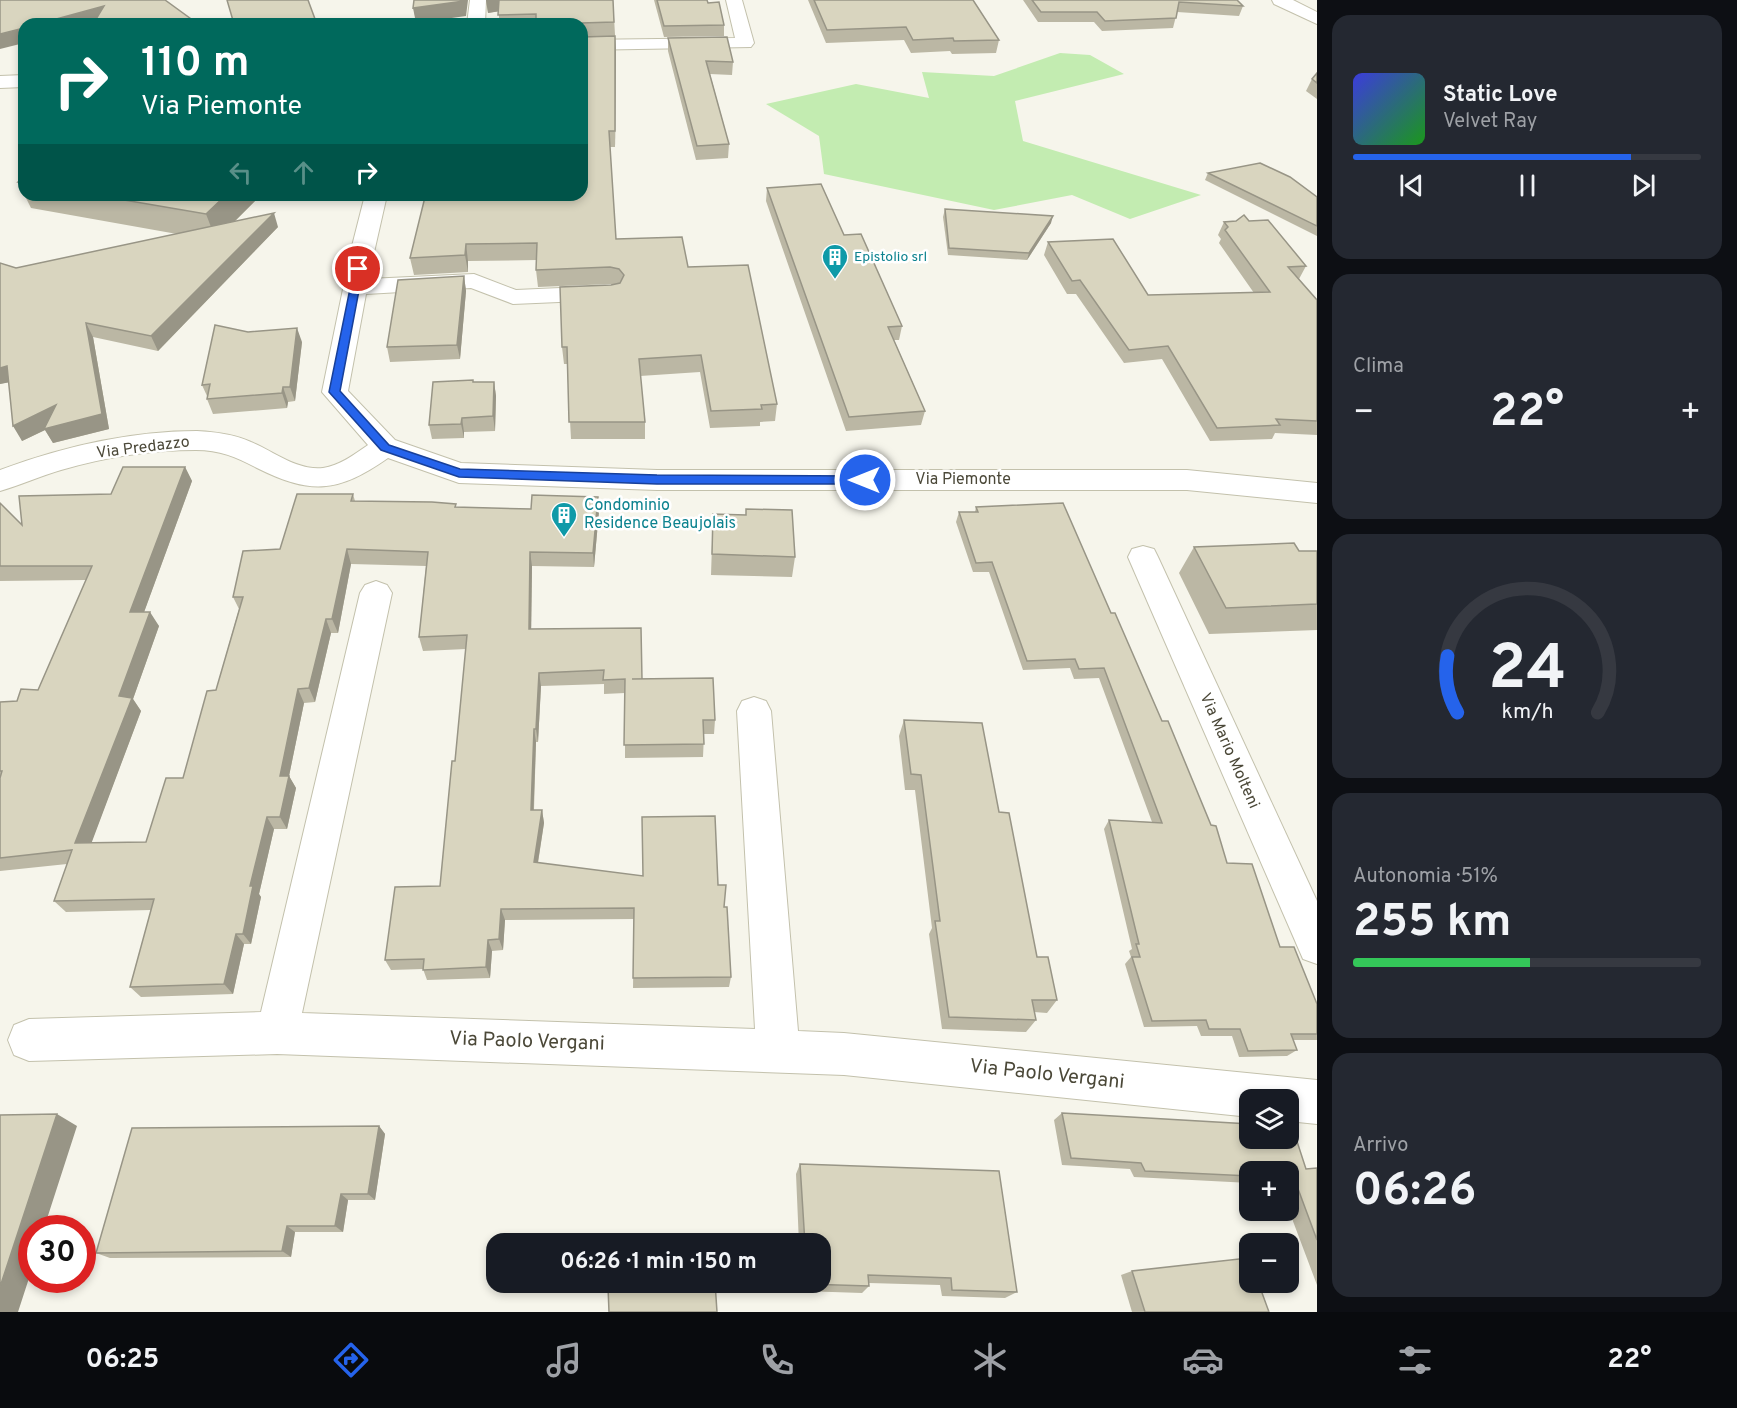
<!DOCTYPE html>
<html lang="it">
<meta charset="utf-8">
<style>
:root{--surface:#171b24;--page:#242831;--text:#f1f3f6;--muted:#9ea1a6;--line:#363941;--accent:#2563eb}
body{margin:0;font-family:Overpass,sans-serif;background:var(--page);color:var(--text);height:100vh;display:flex;flex-direction:column;font-size:22px;white-space:nowrap}
*{box-sizing:border-box;margin:0}
p{font-size:20px;color:var(--muted)}
.icon{flex:none;width:33px;height:33px;fill:none;stroke:currentColor;stroke-width:2;stroke-linecap:round;stroke-linejoin:round}
.map{position:relative;flex:1;overflow:hidden}
.sheet{display:flex;flex-direction:column;gap:15px;padding:15px;background:#0d0f14;width:420px}
.sheet>*{flex:none}
.banner{position:absolute;left:18px;top:18px;width:570px;height:183px;border-radius:18px;box-shadow:0 3px 9px #0003;background:#00695c;color:#fff;overflow:hidden}
.fabs{position:absolute;left:1239px;top:1089px;display:grid;gap:12px}
.fabs a{display:grid;place-items:center;width:60px;height:60px;border-radius:12px;background:var(--surface);box-shadow:0 3px 9px #0003;font-size:30px}
.speed{position:absolute;left:18px;top:1215px;display:flex;gap:12px;font-size:30px;font-weight:700;text-align:center}
.speed>*{display:grid;place-content:center;width:78px;height:78px;border-radius:50%;background:var(--surface);box-shadow:0 3px 9px #0003;line-height:1}
.speed .limit{border:9px solid #d22;background:#fff;color:#111}
.pin{position:absolute;display:grid;place-items:center;width:51px;height:51px;color:#fff;margin:-26px;border:3px solid #fff;border-radius:50%;box-shadow:0 2px 6px #0007}
.me{position:absolute;width:66px;margin:-33px;rotate:270deg;stroke-linejoin:round;filter:drop-shadow(0 0 4px #0008)}
.turn{display:flex;align-items:center;gap:21px;height:126px;padding:0 24px;font-size:27px}
.turn .icon{width:78px;height:78px;stroke-width:2.5}
.turn b{display:block;font-size:42px;line-height:51px}
.lanes{display:flex;align-items:center;height:57px;padding:0 24px;background:#0003;justify-content:center;gap:30px;direction:ltr}
.lanes .off{opacity:.35}
.big{font-size:45px;font-weight:700;line-height:1.1}
.sheet .widget{flex:1;display:flex;flex-direction:column;justify-content:center;gap:9px;min-width:0;padding:0 21px;border-radius:18px;background:var(--page)}
.sheet .dial{align-items:center;gap:0}
.dial svg{height:156px;overflow:visible;fill:none;stroke:var(--line);stroke-width:7;stroke-linecap:round;text-anchor:middle}
.dial text{fill:var(--text);stroke:none}
.song{display:flex;align-items:center;gap:18px}
.cover{width:72px;height:72px;border-radius:9px;background:linear-gradient(135deg,hsl(240 70% 55%),hsl(120 70% 35%))}
.played{height:6px;border-radius:3px;background:linear-gradient(90deg,var(--accent) 80%,var(--line) 80%)}
.keys{display:flex;justify-content:space-around;direction:ltr}
.heat{display:flex;justify-content:space-between;align-items:center;font-size:33px;direction:ltr}
.charge{height:9px;border-radius:4px;background:linear-gradient(90deg,#34c759 51%,var(--line) 0)}
.trip{position:absolute;left:486px;top:1233px;width:345px;height:60px;border-radius:18px;background:var(--surface);box-shadow:0 3px 9px #0003;font-weight:700;line-height:60px;text-align:center}
.dock{display:flex;height:96px;justify-content:space-around;align-items:center;background:#090b0e;color:var(--muted)}
.dock .icon{width:42px;height:42px}
.dock .on{color:var(--accent)}
.dock b{font-size:27px;color:var(--text)}
main{display:flex;flex:1;min-height:0}
.map>svg:first-child{display:block}
.green{fill:#c3ecb1}
.lines{fill:none;stroke-linecap:round;stroke-linejoin:round}
.minor-casing{stroke:#c3c1ac;stroke-width:2}
.minor{fill:#fff;fill-rule:evenodd}
.wall{fill:#bbb7a4}
.shaded-wall{fill:#989586}
.building{fill:#d9d5bf;stroke:#989586;stroke-width:1.5}
.route{fill:#2563eb;stroke:#184099;stroke-width:1.5}
.labels{text-anchor:middle;dominant-baseline:central;stroke-width:5;stroke-linejoin:round;paint-order:stroke}
.far-culture-label{font-size:14px;fill:#0d838f;stroke:#fff;text-anchor:start}
.street-label{font-size:16px;fill:#4b4838;stroke:#fff}
.culture-label{font-size:16px;fill:#0d838f;stroke:#fff;text-anchor:start}
.near-street-label{font-size:20px;fill:#4b4838;stroke:#fff}
</style>
<main>
<div class="map">
<svg width="1317" height="1312" viewBox="0 0 1317 1312">
<rect width="100%" height="100%" fill="#f6f5eb"/>
<path class="green" d="M1060,53l30,2 34,19 -109,27 8,40 178,54 -71,24 -58,-24 -78,15 -170,-36 -5,-38 -53,-32 90,-20 73,14 -7,-26 72,4z"/>
<g class="lines">
<g class="minor-casing">
<g id="minor">
<path d="M470,0h16l-1,24h-18z"/>
<path d="M726,0h16l12,43 -3,4 -169,3v-10l153,-2z"/>
<path d="M1272,0h21l24,12v12l-43,-20z"/>
<path d="M24,75v12l-24,1v-12z"/>
<path d="M365,195h22l-19,84 106,-5 42,16 89,-4 8,2 4,5 -4,5 -8,2 -92,4 -42,-16 -105,6 -18,97 47,49 66,23 196,7h530l130,13v20l-130,-13h-530l-198,-7 -71,-25c-50,35 -77,37 -131,10 -21,-11 -37,-18 -61,-18 -46,0 -91,7 -135,20 -21,6 -40,15 -61,21v-21c62,-23 130,-39 197,-39 18,1 37,3 54,11 22,9 46,29 72,26 16,-2 32,-14 45,-23l-46,-53 29,-142z"/>
<path d="M1143,546l11,3 4,8 159,344v63l-14,-5 -175,-402 4,-8z"/>
<path d="M376,581l11,4 5,8 -90,420 453,16 -18,-318 5,-10 12,-4 12,4 5,10 27,320 46,2 473,47v44l-29,-3v-21h-38v17l-406,-42 -567,-21 -248,7 -15,-6 -6,-15 6,-15 15,-6 232,-7 99,-419 5,-8z"/>
</g>
</g>
<use href="#minor" class="minor"/>
</g>
<g class="wall">
<path d="M486,0h127l3,52 -1,95h-5l6,92 72,28 89,137 -2,17 -15,1v4l-50,2 -10,-56 -60,4 5,46v17h-74l-4,-75h-3l-2,-17 49,-62 3,-1h-3l-73,3 -2,-17 1,-10 -69,1v11l-54,3 -4,-17 172,-63v-171h-83v-13l-11,2z"/>
<path d="M654,0h53l1,3 16,22v11l-60,1z"/>
<path d="M808,0h165l26,40 -3,13 -44,1 -2,-3 -39,2 -7,-13 -78,3z"/>
<path d="M1023,0h214l6,6 -4,10 -62,-4 -4,16 -71,3 -8,-9h-56z"/>
<path d="M668,38l65,24 -1,13 -22,-1 19,70 -1,14 -32,2 -28,-109z"/>
<path d="M1317,73v26l-11,-8 6,-12z"/>
<path d="M1208,173l109,24v39l-112,-56z"/>
<path d="M24,177v18h232l1,4 -22,22 43,6 -120,124 -65,-14 16,92 -56,14 -8,-13 -23,11 -13,-59 -9,2v-121l16,5 161,-34 -146,-26 -13,-26z"/>
<path d="M767,188l77,47 58,91 -3,14h-5l31,71 -4,14 -75,6 -80,-230z"/>
<path d="M945,209l106,14 -24,37 -79,-5 -5,-38z"/>
<path d="M1249,221l57,45 -7,13 18,21v135l-42,-2 -3,6 -62,2 -48,-82 -38,4 -48,-69h-9l-23,-39 4,-13 100,53 106,-2 -35,-50 2,-4 -3,-4 6,-13z"/>
<path d="M464,276l2,15 -6,68 -70,3 -3,-15z"/>
<path d="M302,342l-7,59 -7,1 -1,6 -74,6 -6,-15v-3l-5,-11z"/>
<path d="M473,382h21l2,14 -1,35 -31,1v6l-32,1 -3,-14z"/>
<path d="M185,467l7,14 -48,131 15,14 -26,73 8,12 -50,132 55,-1 37,-64 33,-88 23,-81 -6,-12 47,-48 73,-55 2,7 101,3v3l75,2 67,-12 1,14 -5,56 -62,-1 -1,63 111,50 73,41 -1,14h-10l-1,23 -78,1v-65l-21,1v-10l-63,2 -3,56h-2l-2,68h8l2,13 -6,40 105,13 75,9 6,22 7,70 -2,10 -96,1 1,-69 -129,1 -2,30 -11,1 -2,27 -63,2 -4,-11 -32,1 -6,-10 55,-74 15,-125 11,-112 -43,2 -4,-14 7,-71 -75,-2 -13,69h-7l-16,69 -11,1 -15,73 7,12 -9,41h-13l-15,65 2,3 -10,47h-7l-11,50 -92,3 -11,-10 21,-77 -85,2 -12,-11 13,-37 -67,7v-169l17,-1 21,-11 48,-110 -86,1v-78l22,22 89,-31z"/>
<path d="M976,507l135,106 100,212 16,38 53,84 37,57v36h-24l4,10 -10,6 -48,1 -7,-21h-31l-4,-10 -53,1 -19,-63 6,-7 -2,-6 3,-2 -28,-120 5,-9 43,2 -53,-144 -25,1 -4,-11 -47,2 -34,-98h-16l-17,-50 3,-10h16z"/>
<path d="M746,509l49,48 -3,20 -81,-2 2,-61 33,1z"/>
<path d="M1194,547l105,4h18v79l-108,4 -30,-61z"/>
<path d="M904,720l95,92 38,145 20,43 -10,13 -13,-1 2,8 -10,12 -84,-3 -13,-95 3,-6 -17,-138h-10l-6,-54z"/>
<path d="M1062,1113l244,56 11,-1v117l-29,-77v-36h-38v11l-116,-6 -4,-8 -68,-4 -8,-45z"/>
<path d="M379,1126l6,8 -10,66h-27l-5,32h-48l-4,25 -181,1 -14,-5z"/>
<path d="M800,1164l217,128 -12,6 -63,-2 -2,-11 -71,-2v3l-7,7 -60,-2 -1,-9h19v-38h-21l-3,-70z"/>
<path d="M1132,1271l137,41h-137l-11,-37z"/>
</g>
<g class="shaded-wall">
<path d="M464,0h4l-2,16 -50,7 -3,-15z"/>
<path d="M486,0h14l1,11 -13,2z"/>
<path d="M104,6l5,14 -16,4h-55z"/>
<path d="M315,19l1,5h-36z"/>
<path d="M24,28v15l-24,6v-15z"/>
<path d="M615,36l1,16 -1,95z"/>
<path d="M226,195h30l1,4 -41,41 -10,-26z"/>
<path d="M274,213l4,14 -120,124 -7,-15z"/>
<path d="M1053,216l-2,7 -24,37 2,-7z"/>
<path d="M466,244l2,17v11l-3,-17z"/>
<path d="M464,276l2,15 -6,68 -3,-14z"/>
<path d="M86,323l7,14 16,92 -56,14 -8,-13 -23,11 -9,-15 43,-21z"/>
<path d="M297,328l5,14 -7,59 -5,-14z"/>
<path d="M7,366l9,15 -16,3v-16z"/>
<path d="M494,382l2,14 -1,35 -2,-15z"/>
<path d="M283,387l5,15 -1,6 -5,-15z"/>
<path d="M462,418l2,14v6l-3,-14z"/>
<path d="M185,467l7,14 -53,145 -9,-14z"/>
<path d="M598,497l1,14 -5,56 -1,-14z"/>
<path d="M347,549l4,15 -13,69 -6,-14z"/>
<path d="M530,552l2,14 -1,77 -2,-14z"/>
<path d="M150,612l9,14 -26,73 8,12 -54,144 -12,-12 44,-147z"/>
<path d="M326,619l5,14 -16,69 -6,-14z"/>
<path d="M539,673l2,13 -3,56 -2,-13z"/>
<path d="M298,689l6,14 -15,73 7,12 -9,41 -7,-12v-41z"/>
<path d="M534,729l2,13 -3,81 -2,-13z"/>
<path d="M542,810l2,13 -8,51 -2,-12z"/>
<path d="M267,817l7,12 -15,65 2,3 -10,47 -8,-10 7,-48z"/>
<path d="M501,909l4,11 -2,30 -4,-11z"/>
<path d="M236,934l8,10 -11,50 -9,-10z"/>
<path d="M488,940l4,11 -2,27 -4,-11z"/>
<path d="M57,1114l20,12 -33,102h-12v41l-14,43h-18v-25z"/>
<path d="M379,1126l6,8 -10,66 -7,-6z"/>
<path d="M341,1194l7,6 -5,32 -8,-6z"/>
<path d="M287,1226l8,6 -4,25 -9,-6z"/>
</g>
<g class="building">
<path d="M0,0h165l33,24h-105l11,-18 -66,18h-14v4l-24,6z"/>
<path d="M227,0h81l7,19 -35,5h-46z"/>
<path d="M414,0h50v1l-51,7z"/>
<path d="M499,0h114l1,22 -33,1v1h-45v-10l-38,1z"/>
<path d="M657,0h50l1,3 11,-1 5,23 -60,1z"/>
<path d="M814,0h159l26,40 -45,1 -1,-3 -40,2 -7,-13 -79,3z"/>
<path d="M1032,0h205l6,6 -64,-4 -3,16 -71,3 -8,-9h-56z"/>
<path d="M615,36v95h-6l7,108 66,-2 6,30 60,-2 29,139 -16,1 1,4 -51,2 -10,-56 -62,4 6,63h-76l-2,-75h-5l-2,-60 51,-2 9,-2 4,-8 -5,-6 -9,-2 -74,3 1,-27 -71,1 -1,11 -55,3 15,-61h9v-2h148v-158z"/>
<path d="M727,37l6,25 -27,-1 23,83 -32,2 -29,-108z"/>
<path d="M1317,73v10l-5,-4z"/>
<path d="M1260,163l30,14 27,20v29l-109,-53z"/>
<path d="M24,177v6l-6,-1z"/>
<path d="M821,184l23,51 17,-1 41,92 -14,1 37,84 -76,6 -82,-229z"/>
<path d="M95,195h131l-20,19z"/>
<path d="M945,209l108,7 -24,37 -80,-5z"/>
<path d="M274,213l-123,123 -65,-13 16,91 -58,15 12,-24 -43,21 -6,-60 -7,2v-105l16,5z"/>
<path d="M1244,215l5,6 19,-1 38,46 -18,1 29,33v121l-41,-2 4,6 -63,3 -49,-82 -39,4 -49,-70 -8,1 -24,-39 65,-3 35,56 122,-3 -45,-62 3,-3 -4,-5 12,-1z"/>
<path d="M464,276l-7,69 -70,2 11,-67z"/>
<path d="M215,325l33,7 49,-4 -7,59h-7l-1,6 -75,6 3,-15 -8,1z"/>
<path d="M473,380v2h21l-1,34 -31,2 -1,6 -32,1 4,-43z"/>
<path d="M123,467h62l-55,145h20l-31,84 13,2 -57,145 71,-1 20,-64h17l24,-87 9,-1 27,-93h-10l10,-46 37,-2 17,-55h56l-2,7 81,1 24,2 -1,3 76,2 1,-14 66,2 -5,56 -63,-1 -1,77 112,-1 1,51h-10l81,-1 2,42h-12l1,24 -80,1 1,-66 -22,1 1,-10 -65,3 -3,56h-2l-3,81h11l-8,52 109,14 -1,-59 73,-1 3,69h8l-2,22h3l4,70 -98,1 1,-70 -133,1 -2,30 -11,1 -2,27 -63,3 1,-11 -39,1 10,-73 45,-1 12,-125h3l12,-126 -48,2 9,-85 -81,-3 -15,70h-6l-17,69 -11,1 -18,87h9l-9,41h-13l-17,69h3l-10,48h-7l-12,50 -94,3 24,-88 -100,2 18,-51 -72,8v-80l2,-7h-2v-69l17,-1 4,-12 17,1 54,-124h-92v-63l22,22 -3,-29 92,-2z"/>
<path d="M1063,503l48,110h4l47,108h6l43,104 5,1 11,37 25,1 28,83h14l23,57v30h-26l6,16 -49,1 -8,-22h-31l-3,-9 -54,1 -20,-64h8l-4,-13h3l-30,-124 53,3 -58,-155 -25,1 -4,-10 -48,2 -35,-99 -16,1 -17,-51h19l-2,-5z"/>
<path d="M746,509l46,1 3,47 -83,-3 1,-40 33,1z"/>
<path d="M1294,543l5,8h18v53l-91,4 -32,-61z"/>
<path d="M904,720l78,3 17,89 10,1 28,144h11l9,43h-25l4,20 -87,-3 -14,-96h5l-19,-146 -10,-1z"/>
<path d="M1062,1113l188,11v14h38v-12h4l14,43 11,-1v72l-23,-62h-6v-6h-38v4l-105,-5 -4,-8 -70,-5z"/>
<path d="M57,1114l-57,173v-172z"/>
<path d="M379,1126l-11,68h-27l-6,32h-48l-5,25 -186,2 36,-125z"/>
<path d="M800,1164l199,7 18,121 -65,-2 -1,-12 -83,-3 1,11 -62,-2v-2h13v-38h-15z"/>
<path d="M1248,1258l2,3v21h8l11,30h-124l-13,-41z"/>
<path d="M672,1282h43l2,30h-108l-1,-25z"/>
</g>
<path class="route" d="M358,266l5,3 -23,122 49,54 71,24 197,6 208,1 6,4 -6,4h-208l-198,-7 -78,-27 -52,-58 25,-123z"/>
<defs>
<g id="building-pin" transform="scale(1.35)"><path d="M0 17L-7.5 6A9.5 9.5 0 1 1 7.5 6Z" fill="#0f9aa8" stroke="#fff"/><path d="M-4-6H4V6H1V3H-1V6H-4ZM-2.5-4.3h1.7v1.8h-1.7ZM.8-4.3h1.7v1.8H.8ZM-2.5-1h1.7V.8h-1.7ZM.8-1h1.7V.8H.8Z" fill="#fff"/></g>
</defs>
<g fill-rule="evenodd">
<use href="#building-pin" x="835" y="257"/>
<use href="#building-pin" x="564" y="515"/>
</g>
<g class="labels">
<g class="far-culture-label">
<text x="854" y="257">Epistolio srl</text>
</g>
<g class="street-label">
<text transform="translate(143 448) rotate(-7)">Via Predazzo</text>
<text x="963" y="480">Via Piemonte</text>
<text transform="translate(1229 751) rotate(66)">Via Mario Molteni</text>
</g>
<g class="culture-label">
<text x="584" y="506">Condominio<tspan x="584" dy="18">Residence Beaujolais</tspan></text>
</g>
<g class="near-street-label">
<text transform="translate(527 1042) rotate(2)">Via Paolo Vergani</text>
<text transform="translate(1047 1075) rotate(6)">Via Paolo Vergani</text>
</g>
</g>
</svg>
<div class="fabs">
<a><svg class="icon" aria-label="layers" viewBox="0 0 24 24"><path d="M12 4l9 5-9 5-9-5zM3 14l9 5 9-5"/></svg></a>
<a>+</a>
<a>−</a>
</div>
<div class="speed"><div class="limit">30</div></div>
<div class="pin" style="left:358px;top:269px;background:#d93025"><svg class="icon" aria-label="arrive" viewBox="0 0 24 24"><path d="M6 21V4h12l-3 4 3 4H6"/></svg></div>
<svg class="me" style="left:865px;top:480px" viewBox="-20 -20 40 40"><circle r="17" fill="#2563eb" stroke="#fff" stroke-width="3"/><path d="M0-11L8 9 0 5-8 9z" fill="#fff"/></svg>
<div class="trip">06:26 · 1 min · 150 m</div>
<div class="banner">
<div class="turn"><svg class="icon" aria-label="right" viewBox="0 0 24 24"><path d="M7 20v-9h11M14 6l5 5-5 5"/></svg><div><b>110 m</b>Via Piemonte</div></div>
<div class="lanes"><svg class="icon off" aria-label="left" viewBox="0 0 24 24"><path d="M17 20v-9H6M10 6l-5 5 5 5"/></svg><svg class="icon off" aria-label="ahead" viewBox="0 0 24 24"><path d="M12 20V5M6 11l6-6 6 6"/></svg><svg class="icon" aria-label="right" viewBox="0 0 24 24"><path d="M7 20v-9h11M14 6l5 5-5 5"/></svg></div>
</div>
</div>
<section class="sheet">
<div class="widget">
<div class="song"><i class="cover"></i><div><b>Static Love</b><p>Velvet Ray</p></div></div>
<div class="played"></div>
<div class="keys"><svg class="icon" aria-label="previous" viewBox="0 0 24 24"><path d="M18 5L8 12l10 7zM5 5v14"/></svg><svg class="icon" aria-label="pause" viewBox="0 0 24 24"><path d="M8 5v14M16 5v14"/></svg><svg class="icon" aria-label="next" viewBox="0 0 24 24"><path d="M6 5l10 7-10 7zM19 5v14"/></svg></div>
</div>
<div class="widget"><p>Clima</p>
<div class="heat"><a>−</a><b class="big">22°</b><a>+</a></div>
</div>
<div class="widget dial"><svg viewBox="0 0 100 80">
<path d="M14 69A42 42 0 1 1 86 69"/>
<path d="M14 69A42 42 0 0 1 9 40" stroke="#2563eb"/>
<text x="50" y="56" font-size="32" font-weight="700">24</text>
<text x="50" y="72" font-size="11">km/h</text>
</svg></div>
<div class="widget"><p>Autonomia · 51%</p><b class="big">255 km</b><div class="charge"></div></div>
<div class="widget"><p>Arrivo</p><b class="big">06:26</b></div>
</section>
</main>
<nav class="dock">
<b>06:25</b>
<svg class="icon on" aria-label="directions" viewBox="0 0 24 24"><path d="M12 3l9 9-9 9-9-9zM9 14v-3h6M13 9l2 2-2 2"/></svg>
<svg class="icon" aria-label="music" viewBox="0 0 24 24"><path d="M9 18V5l10-2v13"/><circle cx="6" cy="18" r="3"/><circle cx="16" cy="16" r="3"/></svg>
<svg class="icon" aria-label="phone" viewBox="0 0 24 24"><path d="M5 4h4l2 5-3 2q2 4 5 5l2-3 5 2v4C11 20 4 13 5 4z"/></svg>
<svg class="icon" aria-label="climate" viewBox="0 0 24 24"><path d="M12 3v18M4 7l16 10M4 17L20 7"/></svg>
<svg class="icon" aria-label="car" viewBox="0 0 24 24"><path d="M5 17H2v-5l4-1 3-4h7l3 4 3 1v5h-3M9 17h6M6 11h13"/><circle cx="7" cy="17" r="2"/><circle cx="17" cy="17" r="2"/></svg>
<svg class="icon" aria-label="filters" viewBox="0 0 24 24"><path d="M4 7h16M4 17h16"/><circle cx="9" cy="7" r="2"/><circle cx="15" cy="17" r="2"/></svg>
<b>22°</b>
</nav>
